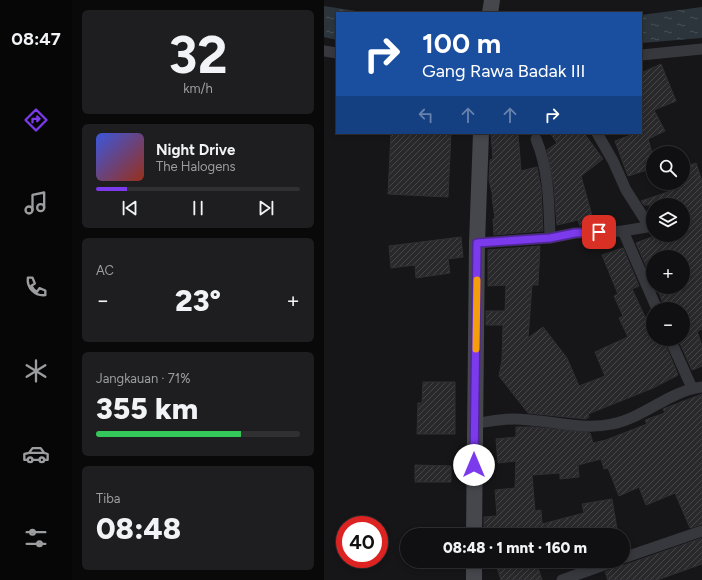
<!DOCTYPE html>
<html lang="id">
<meta charset="utf-8">
<style>
:root{--surface:#101012;--page:#1e1e20;--text:#f1f3f6;--muted:#9c9d9f;--line:#303032;--accent:#7c3aed}
body{margin:0;font-family:Figtree,sans-serif;background:var(--page);color:var(--text);height:100vh;display:flex;flex-direction:column;font-size:15px;white-space:nowrap}
*{box-sizing:border-box;margin:0}
p{font-size:13px;color:var(--muted)}
.icon{flex:none;width:22px;height:22px;fill:none;stroke:currentColor;stroke-width:2;stroke-linecap:round;stroke-linejoin:round}
.map{position:relative;flex:1;overflow:hidden}
.sheet{display:flex;flex-direction:column;gap:10px;padding:10px;background:#09090a;width:252px}
.sheet>*{flex:none}
.guide{position:absolute;left:12px;top:12px;width:306px;height:122px;border-radius:0px;box-shadow:0 2px 6px #0003,0 0 0 1px var(--line);background:#1a4fa0;color:#fff;overflow:hidden}
.buttons{position:absolute;left:322px;top:146px;display:grid;gap:8px}
.buttons a{display:grid;place-items:center;width:44px;height:44px;border-radius:50%;background:var(--surface);box-shadow:0 2px 6px #0003,0 0 0 1px var(--line);font-size:20px}
.speed{position:absolute;left:12px;top:516px;display:flex;gap:8px;font-size:20px;font-weight:700;text-align:center}
.speed>*{display:grid;place-content:center;width:52px;height:52px;border-radius:50%;background:var(--surface);box-shadow:0 2px 6px #0003,0 0 0 1px var(--line);line-height:1}
.speed .limit{border:6px solid #d22;background:#fff;color:#111}
.pin{position:absolute;display:grid;place-items:center;width:34px;height:34px;color:#fff;margin:-17px;border-radius:8px;box-shadow:0 2px 6px #0006}
.me{position:absolute;width:44px;margin:-22px;rotate:0deg;stroke-linejoin:round;filter:drop-shadow(0 0 3px #0008)}
.turn{display:flex;align-items:center;gap:14px;height:84px;padding:0 20px;font-size:18px}
.turn .icon{width:52px;height:52px;stroke-width:2.5}
.turn b{display:block;font-size:28px;line-height:34px}
.lanes{display:flex;align-items:center;height:38px;padding:0 20px;background:#0003;justify-content:center;gap:20px;direction:ltr}
.lanes .off{opacity:.35}
.big{font-size:30px;font-weight:800;line-height:1.1}
.sheet .tile{flex:1;display:flex;flex-direction:column;justify-content:center;gap:6px;min-width:0;padding:0 14px;border-radius:6px;background:var(--page)}
.sheet .dial{align-items:center;gap:0}
.dial b{font-size:52px;line-height:1}
.song{display:flex;align-items:center;gap:12px}
.cover{width:48px;height:48px;border-radius:6px;background:linear-gradient(135deg,hsl(230 70% 55%),hsl(10 70% 35%))}
.played{height:4px;border-radius:2px;background:linear-gradient(90deg,var(--accent) 15%,var(--line) 15%)}
.keys{display:flex;justify-content:space-around;direction:ltr}
.heat{display:flex;justify-content:space-between;align-items:center;font-size:22px;direction:ltr}
.charge{height:6px;border-radius:3px;background:linear-gradient(90deg,#34c759 71%,var(--line) 0)}
.trip{position:absolute;left:76px;top:528px;width:230px;height:40px;border-radius:20px;background:var(--surface);box-shadow:0 2px 6px #0003,0 0 0 1px var(--line);font-weight:800;line-height:40px;text-align:center}
main{display:flex;flex:1;min-height:0}
.dock{display:flex;flex-direction:column;width:72px;justify-content:space-around;align-items:center;background:#060607;color:var(--muted)}
.dock .icon{width:28px;height:28px}
.dock .current{color:var(--accent)}
.dock b{font-size:18px;color:var(--text)}
.map>svg:first-child{display:block}
.water{fill:url(#water-ripples)}
.building{fill:url(#building-hatch);stroke:#303034}
.lines{fill:none;stroke-linecap:round;stroke-linejoin:round}
.street{stroke:#37383d;stroke-width:11}
.secondary{stroke:#45474d;stroke-width:16}
.route-casing{stroke:#51269a;stroke-width:10}
.route{stroke:#7c3aed;stroke-width:7}
.slow{stroke:#f59e0b;stroke-width:7}
</style>
<main>
<nav class="dock">
<b>08:47</b>
<svg class="icon current" aria-label="directions" viewBox="0 0 24 24"><path d="M12 3l9 9-9 9-9-9zM9 14v-3h6M13 9l2 2-2 2"/></svg>
<svg class="icon" aria-label="music" viewBox="0 0 24 24"><path d="M9 18V5l10-2v13"/><circle cx="6" cy="18" r="3"/><circle cx="16" cy="16" r="3"/></svg>
<svg class="icon" aria-label="phone" viewBox="0 0 24 24"><path d="M5 4h4l2 5-3 2q2 4 5 5l2-3 5 2v4C11 20 4 13 5 4z"/></svg>
<svg class="icon" aria-label="climate" viewBox="0 0 24 24"><path d="M12 3v18M4 7l16 10M4 17L20 7"/></svg>
<svg class="icon" aria-label="car" viewBox="0 0 24 24"><path d="M5 17H2v-5l4-1 3-4h7l3 4 3 1v5h-3M9 17h6M6 11h13"/><circle cx="7" cy="17" r="2"/><circle cx="17" cy="17" r="2"/></svg>
<svg class="icon" aria-label="filters" viewBox="0 0 24 24"><path d="M4 7h16M4 17h16"/><circle cx="9" cy="7" r="2"/><circle cx="15" cy="17" r="2"/></svg>
</nav>
<section class="sheet">
<div class="tile dial"><b>32</b><p>km/h</p></div>
<div class="tile">
<div class="song"><i class="cover"></i><div><b>Night Drive</b><p>The Halogens</p></div></div>
<div class="played"></div>
<div class="keys"><svg class="icon" aria-label="previous" viewBox="0 0 24 24"><path d="M18 5L8 12l10 7zM5 5v14"/></svg><svg class="icon" aria-label="pause" viewBox="0 0 24 24"><path d="M8 5v14M16 5v14"/></svg><svg class="icon" aria-label="next" viewBox="0 0 24 24"><path d="M6 5l10 7-10 7zM19 5v14"/></svg></div>
</div>
<div class="tile"><p>AC</p>
<div class="heat"><a>−</a><b class="big">23°</b><a>+</a></div>
</div>
<div class="tile"><p>Jangkauan · 71%</p><b class="big">355 km</b><div class="charge"></div></div>
<div class="tile"><p>Tiba</p><b class="big">08:48</b></div>
</section>
<div class="map">
<svg width="378" height="580" viewBox="0 0 378 580">
<defs>
<pattern id="water-ripples" width="26" height="14" patternUnits="userSpaceOnUse"><rect width="26" height="14" fill="#2c353c"/><path d="M2 4q2-2 4 0t4 0M15 11q2-2 4 0t4 0" fill="none" stroke="#485056"/></pattern>
<pattern id="building-hatch" width="6" height="6" patternUnits="userSpaceOnUse"><rect width="6" height="6" fill="#29292c"/><path d="M-1 1l2-2M0 6l6-6M5 7l2-2" fill="none" stroke="#454548"/></pattern>
</defs>
<rect width="100%" height="100%" fill="#161618"/>
<g class="water">
<path d="M0,6l45,7h-32v27l-13,-3z"/>
<path d="M378,7v31l-61,5v-28z"/>
</g>
<g class="building">
<path d="M337,64l15,37 -22,9 11,21 -17,8 5,17v12l-25,8 -13,-35 21,-8h5v-60z"/>
<path d="M67,133h60l-3,64 -60,-3z"/>
<path d="M167,133h27l3,38 16,-4 4,21 2,43 -49,4 -1,-16h2l-3,-22h1l-4,-17 1,-20 3,-1z"/>
<path d="M226,133h34l19,26 -22,17 13,47 -14,3 -2,-6 -21,5 -3,-38 -7,-37 10,-7z"/>
<path d="M372,163l6,18v148l-5,2 5,15v20l-10,4 -14,-31h5v-30h-18l-8,-22h26v-30h-30v25l-17,-39 21,-8h30l-2,-9 6,-3 1,-4 -3,-6 -6,-1v-7h-39l-3,-4 42,-14v-19z"/>
<path d="M137,237l2,20 -15,2 2,14 -34,5 -1,-13 -24,3 -2,-22z"/>
<path d="M216,246l-2,39h-6l-4,53 15,-11 24,31 12,28 26,-10 -10,-24 33,-15 -9,-19 4,-2 -9,-20 4,-2 -16,-39 21,-7 16,38 -7,3 21,45v5h10l15,36 -25,13 -65,26 1,3 -3,2 -58,-6 -29,-37 3,-16 1,-35h-17v-14h19l1,-26 -18,1v-36z"/>
<path d="M99,382h32v52h-38l1,-31h4z"/>
<path d="M378,394v130l-12,4 -15,-35 -29,12 -7,-18 -20,9 -11,-28 -4,1 -3,-10 -23,6 1,12 -19,2v-6l-28,2 3,36 6,-1 1,14 42,-11 -2,-9 30,-5 6,36h-134v-18l13,-1 -2,-26 20,-2 1,-27 -18,2 -2,-24 20,-2v-10h18l56,6 3,10 13,-3 41,-16 -2,-4 20,-7 -2,-4z"/>
<path d="M91,465l36,1v16h-36z"/>
<path d="M378,538v26l-45,16h-49l-3,-8 16,-7h4z"/>
<path d="M171,561h41l6,19h-41z"/>
</g>
<g class="lines">
<g class="street">
<path d="M0,51l13,2"/>
<path d="M317,55l61,-6"/>
<path d="M273,133l16,28 13,29 23,36"/>
<path d="M212,139c13,31 13,66 14,99"/>
<path d="M359,219h2"/>
<path d="M299,231l34,78"/>
<path d="M153,243l73,-5 25,-5 48,-2 30,-5"/>
<path d="M346,339l22,49"/>
<path d="M151,423c13,-1 26,-4 39,-4 32,0 66,12 98,5 32,-6 57,-33 90,-37"/>
<path d="M299,558l79,-27"/>
<path d="M238,580l53,-19"/>
</g>
<g class="secondary">
<path d="M166,13l2,-13"/>
<path d="M150,535l3,-292 4,-110"/>
<path d="M150,580v-19"/>
</g>
</g>
<g class="lines">
<g class="route-casing">
<path id="route" d="M150,465l3,-222 73,-5 25,-5 24,-1"/>
</g>
<use href="#route" class="route"/>
<path class="slow" d="M152,349l1,-69"/>
</g>
</svg>
<div class="buttons">
<a><svg class="icon" aria-label="search" viewBox="0 0 24 24"><circle cx="10" cy="10" r="6"/><path d="M15 15l6 6"/></svg></a>
<a><svg class="icon" aria-label="layers" viewBox="0 0 24 24"><path d="M12 4l9 5-9 5-9-5zM3 14l9 5 9-5"/></svg></a>
<a>+</a>
<a>−</a>
</div>
<div class="speed"><div class="limit">40</div></div>
<div class="pin" style="left:275px;top:232px;background:#d93025"><svg class="icon" aria-label="arrive" viewBox="0 0 24 24"><path d="M6 21V4h12l-3 4 3 4H6"/></svg></div>
<svg class="me" style="left:150px;top:465px" viewBox="-20 -20 40 40"><circle r="19" fill="#fff"/><path d="M0-13L10 11 0 6-10 11z" fill="#7c3aed"/></svg>
<div class="trip">08:48 · 1 mnt · 160 m</div>
<div class="guide">
<div class="turn"><svg class="icon" aria-label="right" viewBox="0 0 24 24"><path d="M7 20v-9h11M14 6l5 5-5 5"/></svg><div><b>100 m</b>Gang Rawa Badak III</div></div>
<div class="lanes"><svg class="icon off" aria-label="left" viewBox="0 0 24 24"><path d="M17 20v-9H6M10 6l-5 5 5 5"/></svg><svg class="icon off" aria-label="ahead" viewBox="0 0 24 24"><path d="M12 20V5M6 11l6-6 6 6"/></svg><svg class="icon off" aria-label="ahead" viewBox="0 0 24 24"><path d="M12 20V5M6 11l6-6 6 6"/></svg><svg class="icon" aria-label="right" viewBox="0 0 24 24"><path d="M7 20v-9h11M14 6l5 5-5 5"/></svg></div>
</div>
</div>
</main>
